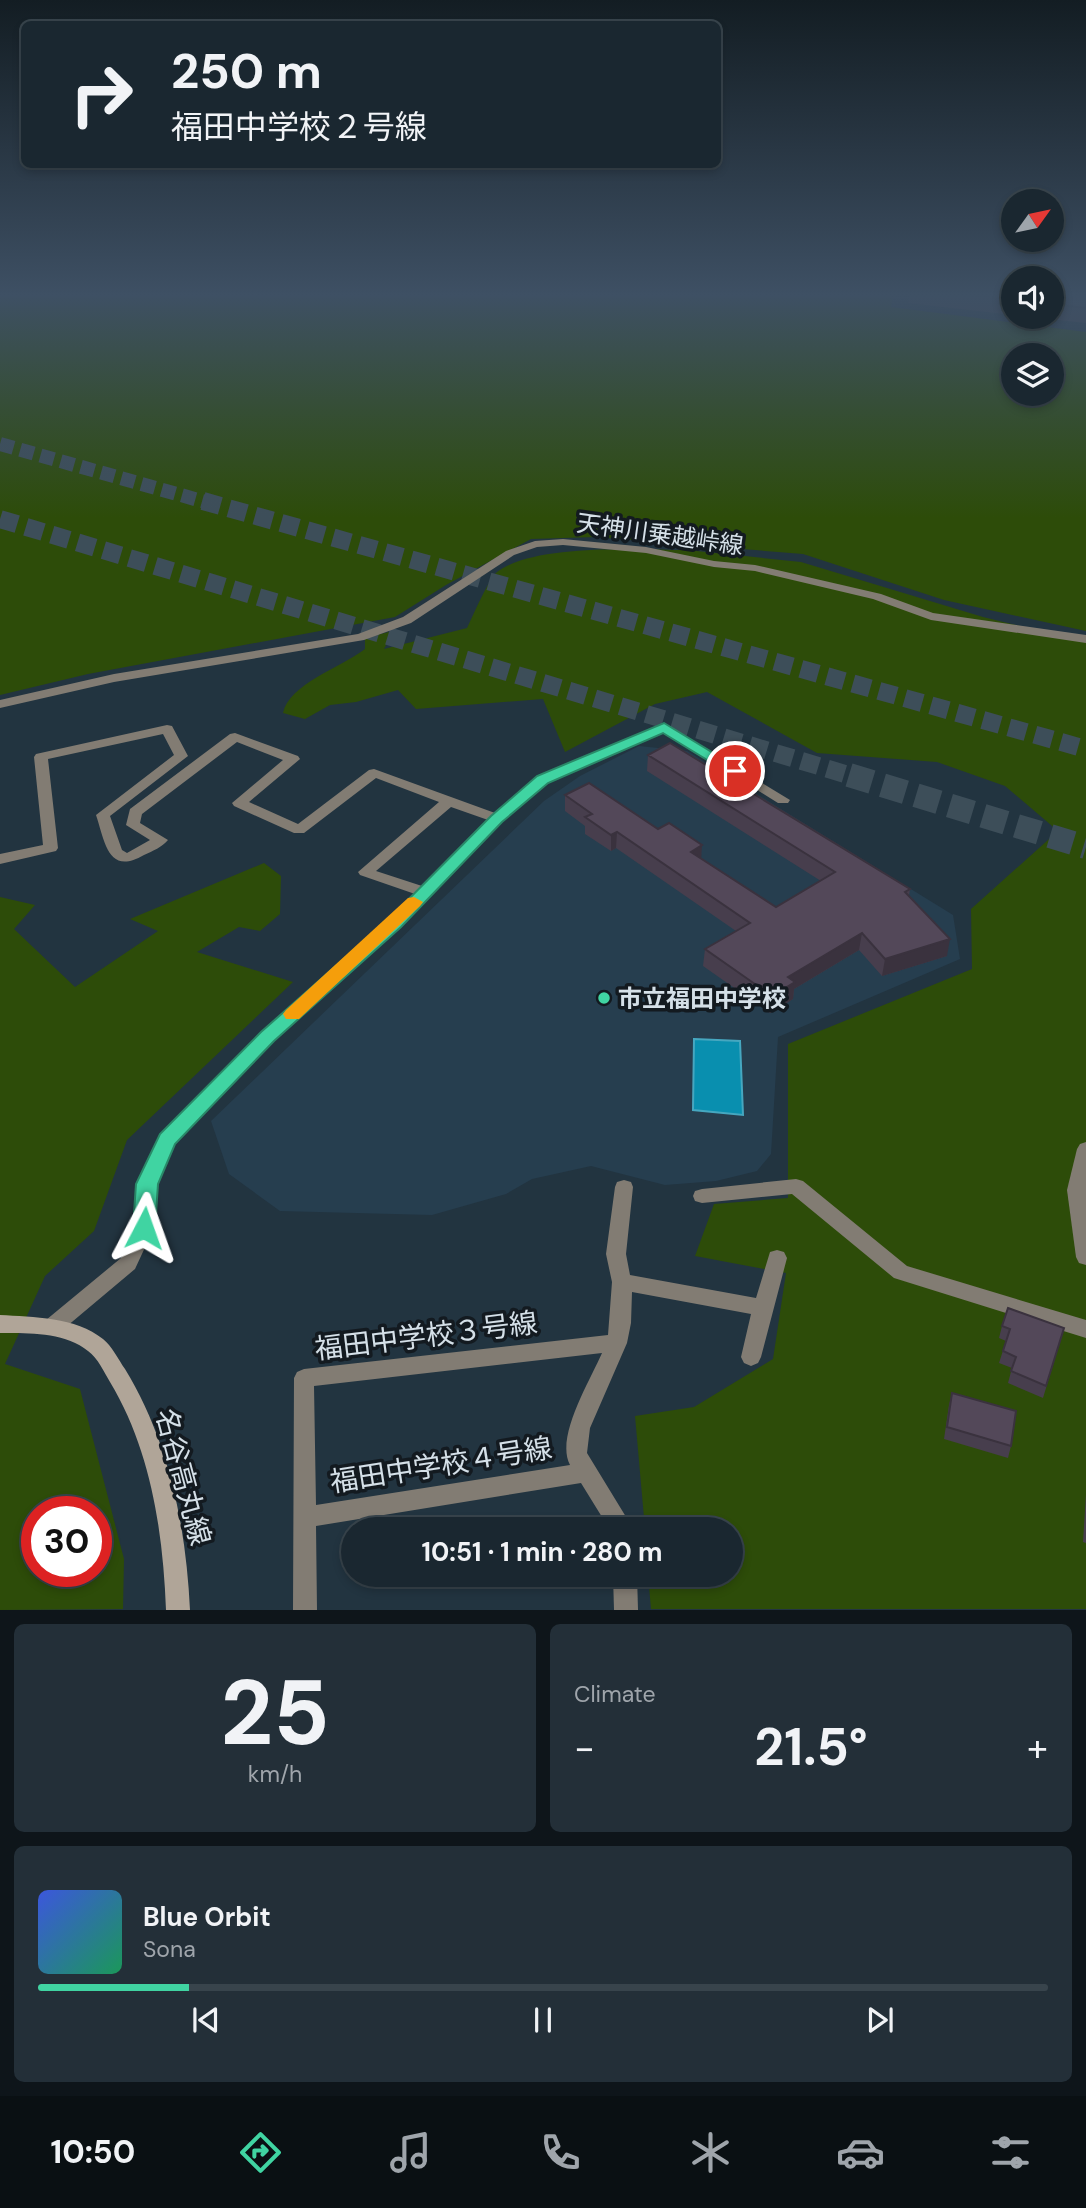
<!DOCTYPE html>
<meta charset="utf-8">
<style>
:root{--surface:#1a2730;--page:#232f38;--text:#f1f3f6;--muted:#9fa5ab;--line:#38444c;--accent:#40d4a2}
body{margin:0;font-family:"DM Sans","Noto Sans JP",sans-serif;background:var(--page);color:var(--text);height:100vh;display:flex;flex-direction:column;font-size:26px;white-space:nowrap}
*{box-sizing:border-box;margin:0}
p{font-size:23px;color:var(--muted)}
.icon{flex:none;width:38px;height:38px;fill:none;stroke:currentColor;stroke-width:2;stroke-linecap:round;stroke-linejoin:round}
.map{position:relative;height:1610px;overflow:hidden}
.details{display:flex;flex-direction:column;gap:14px;padding:14px;background:#0e151a;flex:1}
.details>*{flex:none}
.top-card{position:absolute;left:21px;top:21px;width:700px;height:147px;border-radius:10px;box-shadow:0 4px 10px #0003,0 0 0 2px var(--line);background:#1a2730;color:var(--text);overflow:hidden}
.needle{width:46px;rotate:57deg}
.buttons{position:absolute;left:1001px;top:189px;display:grid;gap:14px}
.buttons a{display:grid;place-items:center;width:63px;height:63px;border-radius:50%;background:var(--surface);box-shadow:0 4px 10px #0003,0 0 0 2px var(--line);font-size:35px}
.speed{position:absolute;left:21px;top:1496px;display:flex;gap:14px;font-size:35px;font-weight:700;text-align:center}
.speed>*{display:grid;place-content:center;width:91px;height:91px;border-radius:50%;background:var(--surface);box-shadow:0 4px 10px #0003,0 0 0 2px var(--line);line-height:1}
.speed .limit{border:10px solid #d22;background:#fff;color:#111}
.pin{position:absolute;display:grid;place-items:center;width:60px;height:60px;color:#fff;margin:-30px;border:4px solid #fff;border-radius:50%;box-shadow:0 2px 7px #0007}
.me{position:absolute;width:77px;margin:-38px;rotate:4deg;stroke-linejoin:round;filter:drop-shadow(0 0 5px #0008)}
.turn{display:flex;align-items:center;gap:24px;height:147px;padding:0 35px;font-size:32px}
.turn .icon{width:91px;height:91px;stroke-width:2.5}
.turn b{display:block;font-size:49px;line-height:60px}
.big{font-size:52px;font-weight:700;line-height:1.1}
.details .tile{flex:1;display:flex;flex-direction:column;justify-content:center;gap:10px;min-width:0;padding:0 24px;border-radius:10px;background:var(--page)}
.details .dial{align-items:center;gap:0}
.dial b{font-size:91px;line-height:1}
.song{display:flex;align-items:center;gap:21px}
.cover{width:84px;height:84px;border-radius:10px;background:linear-gradient(135deg,hsl(230 70% 55%),hsl(150 70% 35%))}
.played{height:7px;border-radius:4px;background:linear-gradient(90deg,var(--accent) 15%,var(--line) 15%)}
.keys{display:flex;justify-content:space-around;direction:ltr}
.heat{display:flex;justify-content:space-between;align-items:center;font-size:38px;direction:ltr}
.details .tiles{flex:1;display:grid;gap:14px;grid-template-columns:1fr 1fr}
.tile:last-child{grid-column:span 2}
.trip{position:absolute;left:341px;top:1517px;width:402px;height:70px;border-radius:35px;background:var(--surface);box-shadow:0 4px 10px #0003,0 0 0 2px var(--line);font-weight:700;line-height:70px;text-align:center}
.menu{display:flex;height:112px;justify-content:space-around;align-items:center;background:#0a1013;color:var(--muted)}
.menu .icon{width:49px;height:49px}
.menu .active{color:var(--accent)}
.menu b{font-size:32px;color:var(--text)}
.map>svg:first-child{display:block}
.built{fill:#263e4f}
.green{fill:#2d4c09;fill-rule:evenodd}
.water{fill:#098faf;stroke:#46a7c0;stroke-width:2}
.lines{fill:none;stroke-linecap:round;stroke-linejoin:round}
.highway-tunnel-far2{stroke:#3d4e59;stroke-width:14;stroke-dasharray:14 7;stroke-linecap:butt}
.highway-tunnel-far1{stroke:#3d4e59;stroke-width:18;stroke-dasharray:18 9;stroke-linecap:butt}
.highway-tunnel{stroke:#3d4e59;stroke-width:24;stroke-dasharray:24 11;stroke-linecap:butt}
.street{fill:#827c73;fill-rule:evenodd}
.secondary{fill:#b0a598;fill-rule:evenodd}
.wall{fill:#473e4d}
.shaded-wall{fill:#3a323e}
.building{fill:#534859;stroke:#3a323e;stroke-width:2}
.route{fill:#40d4a2;stroke:#2a8a69;stroke-width:2}
.slow{fill:#f59e0b}
.poi-dot{fill:#40d4a2;stroke:#131a20;stroke-width:2.5}
.labels{text-anchor:middle;dominant-baseline:central;stroke-width:7;stroke-linejoin:round;paint-order:stroke}
.street-label{font-size:24px;fill:#d5e0e8;stroke:#131a20}
.poi-label{font-size:24px;font-weight:bold;fill:#d5e0e8;stroke:#131a20;text-anchor:start}
.near-street-label{font-size:28px;fill:#d5e0e8;stroke:#131a20}
</style>
<div class="map">
<svg width="1086" height="1610" viewBox="0 0 1086 1610">
<rect width="100%" height="100%" fill="#223440"/>
<path class="built" d="M639,746l48,5 266,164 7,44 -182,78 -7,117 -14,17 -41,10 -51,4 -74,-19 -59,13 -26,15 -74,21 -152,-4 -51,-37 -18,-53 333,-320 36,-25z"/>
<g class="green">
<path d="M0,293h893l-2,14 195,25v299l-142,-31 -141,-46 -207,-17 -65,2 -85,46 -51,32 -307,57 -88,21zM1013,355h39v39h-39z"/>
<path d="M687,550l114,12 182,55 103,25v967h-435l-3,-34h84v-45l-87,-1 -10,-113 59,-9 79,-48 13,-86 -91,-17 19,-52 74,-6v-154l184,-75 -1,-60 87,-78 -53,-45 -68,-24 -120,-9 -110,-61 -52,12 -90,48 -22,-53 -127,10 -18,-19 -42,12 -26,3 -25,14 -22,-6c6,-29 57,-45 82,-64v-11l28,-7 -9,18 83,-21c6,-12 21,-48 30,-56 39,-29 142,-22 190,-22z"/>
<path d="M264,863l17,13 -1,38 -20,17 -21,-4 -42,25 96,30 -166,158 -33,91 -49,45 -40,88 75,25 44,170 -1,50 -123,1v-713l35,8 -21,24 61,58 83,-56 -28,-12zM37,1512h59v60h-59z"/>
</g>
<path class="water" d="M694,1039l46,2 3,74 -50,-5z"/>
<g class="lines">
<path class="highway-tunnel-far2" d="M0,444l209,59"/>
<g class="highway-tunnel-far1">
<path d="M203,501l883,248"/>
<path d="M0,519l855,258"/>
</g>
<path class="highway-tunnel" d="M849,775l237,72"/>
<g class="street">
<path d="M563,539l83,8 68,14 41,4 126,29 52,19 153,22v8l-155,-23 -58,-21 -118,-28 -41,-4 -68,-14 -83,-8 -26,2 -23,8 -103,68 -47,17 -250,42 -114,26v-8l114,-26 244,-40 45,-17 103,-66 29,-10z"/>
<path d="M664,723l126,77 -2,3h-10l-115,-71 -116,51 -45,39 -102,105 -126,113 -100,104 -18,40 -2,44 -19,41 -75,63 -7,3 -7,-3 -3,-6 3,-6 75,-62 13,-30 4,-44 23,-49 101,-103 128,-113 25,-25 -55,-19 -2,-3 81,-70 -63,-24 -72,55h-10l-60,-27 -2,-3 51,-43 -46,-18 -95,72 -2,9 28,17c-6,7 -15,11 -24,15 -36,21 -39,-13 -48,-40l78,-60 -11,-21 -115,25 10,89 -2,3 -56,13v-10l43,-9 -9,-88 2,-3 131,-29 5,1 16,30 -78,60 12,34 5,3 23,-13 -24,-15 4,-16 100,-75 5,-1 63,23 2,3 -51,43 49,22 71,-54 5,-1 121,44 42,-36zM451,807l37,13 -66,66 -46,-15z"/>
<path d="M1086,1142v123l-7,-2 -3,-6 -9,-67 10,-41 3,-5z"/>
<path d="M796,1179l7,2 104,85 179,54v18l-192,-60 -102,-84 -90,9 -7,-2 -2,-5 2,-5 7,-2z"/>
<path d="M624,1180l7,2 2,5 -7,67 4,21 126,23 14,-46 7,-2 7,2 3,6 -26,99 -3,6 -7,3 -7,-3 -3,-6 10,-43 -119,-22 -1,31 -4,20 -37,85 -3,25 47,77h-24l-29,-47 -265,43 1,84h-24l1,-232 3,-6 7,-3 304,-34 4,-53 -6,-28 9,-67 2,-5zM602,1353c-12,28 -47,84 -32,112l-254,40 -2,-119z"/>
<path d="M613,1575h24l1,35h-24z"/>
</g>
<path class="secondary" d="M0,1315c33,2 76,2 103,24 9,7 15,20 22,30 44,72 61,157 65,241h-24c-3,-78 -15,-160 -56,-228 -6,-10 -12,-24 -22,-31 -23,-19 -60,-18 -88,-18z"/>
</g>
<g class="wall">
<path d="M910,293h103v22l-105,-12z"/>
<path d="M1052,293h34v30l-57,-6h23z"/>
<path d="M648,755l262,134 -1,7 38,60 -65,20 -23,-26 -65,39 -1,10 -23,14 -67,-47 2,-17 31,-18 -120,-83 -5,3 -26,-17v-8l-20,-15v-16l136,63 75,49 45,-26 -174,-110z"/>
<path d="M1002,1326l62,2 -21,70 -35,-15 4,-15 -13,-5 7,-22 -7,-3z"/>
<path d="M952,1393l59,53 -3,12 -64,-19 5,-34z"/>
<path d="M1086,1494v49l-3,-1z"/>
</g>
<g class="shaded-wall">
<path d="M617,832l-1,16 -5,3v-16z"/>
<path d="M702,845l-1,17 -10,-10z"/>
<path d="M862,933l-3,17 -65,39 -1,10 -23,14 2,-17 16,-19z"/>
<path d="M950,939l-3,17 -65,20 3,-17z"/>
</g>
<g class="building">
<path d="M953,293h60v7z"/>
<path d="M1052,293h34v15l-34,-4z"/>
<path d="M670,743l240,146 -5,3 45,47 -65,20 -23,-26 -74,44 7,5 -23,14 -67,-47 45,-26 -133,-91 -6,3 -26,-18 7,-3 -27,-19 24,-12 69,46 11,-6 33,22 -11,7 85,55 59,-35 -187,-117z"/>
<path d="M1008,1308l56,20 -18,58 -35,-15 5,-14 -13,-6 7,-22 -8,-3z"/>
<path d="M952,1393l64,18 -5,35 -64,-19z"/>
</g>
<linearGradient id="sky" x2="0" y2="1"><stop stop-color="#131d23"/><stop offset="0.57" stop-color="#3e5064"/><stop offset="1" stop-color="#3e5064" stop-opacity="0"/></linearGradient>
<rect width="1086" height="518" fill="url(#sky)"/>
<path class="route" d="M664,723l79,48 -8,5 -5,-2 -67,-41 -115,50 -46,39 -101,105 -127,114 -99,103 -17,40 -3,44 -3,6 -8,3 -8,-3 -3,-6 3,-44 24,-50 101,-102 128,-113 102,-103 46,-40z"/>
<path class="slow" d="M414,897l9,5 -3,4 -121,113h-13l-3,-5 3,-4 122,-112z"/>
<circle class="poi-dot" cx="604" cy="998" r="7"/>
<g class="labels">
<g class="street-label">
<text transform="translate(660 534) rotate(8)">天神川乗越峠線</text>
</g>
<g class="poi-label">
<text x="618" y="998">市立福田中学校</text>
</g>
<g class="near-street-label">
<text transform="translate(426 1336) rotate(-7)">福田中学校３号線</text>
<text transform="translate(441 1465) rotate(-9)">福田中学校４号線</text>
<text transform="translate(183 1477) rotate(75)">名谷高丸線</text>
</g>
</g>
</svg>
<div class="buttons">
<a><svg class="needle" viewBox="-14 -14 28 28"><path d="M0-13l5 13h-10z" fill="#e53935"/><path d="M0 13l5-13h-10z" fill="#9fa5ab"/></svg></a>
<a><svg class="icon" aria-label="sound" viewBox="0 0 24 24"><path d="M4 9h4l5-4v14l-5-4H4zM17 9q2 3 0 6"/></svg></a>
<a><svg class="icon" aria-label="layers" viewBox="0 0 24 24"><path d="M12 4l9 5-9 5-9-5zM3 14l9 5 9-5"/></svg></a>
</div>
<div class="speed"><div class="limit">30</div></div>
<div class="pin" style="left:735px;top:771px;background:#d93025"><svg class="icon" aria-label="arrive" viewBox="0 0 24 24"><path d="M6 21V4h12l-3 4 3 4H6"/></svg></div>
<svg class="me" style="left:144px;top:1228px" viewBox="-20 -20 40 40"><path d="M0-17L14 15 0 8-14 15z" fill="#40d4a2" stroke="#fff" stroke-width="4"/></svg>
<div class="trip">10:51 · 1 min · 280 m</div>
<div class="top-card">
<div class="turn"><svg class="icon" aria-label="right" viewBox="0 0 24 24"><path d="M7 20v-9h11M14 6l5 5-5 5"/></svg><div><b>250 m</b>福田中学校２号線</div></div>
</div>
</div>
<section class="details">
<div class="tiles">
<div class="tile dial"><b>25</b><p>km/h</p></div>
<div class="tile"><p>Climate</p>
<div class="heat"><a>−</a><b class="big">21.5°</b><a>+</a></div>
</div>
<div class="tile">
<div class="song"><i class="cover"></i><div><b>Blue Orbit</b><p>Sona</p></div></div>
<div class="played"></div>
<div class="keys"><svg class="icon" aria-label="previous" viewBox="0 0 24 24"><path d="M18 5L8 12l10 7zM5 5v14"/></svg><svg class="icon" aria-label="pause" viewBox="0 0 24 24"><path d="M8 5v14M16 5v14"/></svg><svg class="icon" aria-label="next" viewBox="0 0 24 24"><path d="M6 5l10 7-10 7zM19 5v14"/></svg></div>
</div>
</div>
</section>
<nav class="menu">
<b>10:50</b>
<svg class="icon active" aria-label="directions" viewBox="0 0 24 24"><path d="M12 3l9 9-9 9-9-9zM9 14v-3h6M13 9l2 2-2 2"/></svg>
<svg class="icon" aria-label="music" viewBox="0 0 24 24"><path d="M9 18V5l10-2v13"/><circle cx="6" cy="18" r="3"/><circle cx="16" cy="16" r="3"/></svg>
<svg class="icon" aria-label="phone" viewBox="0 0 24 24"><path d="M5 4h4l2 5-3 2q2 4 5 5l2-3 5 2v4C11 20 4 13 5 4z"/></svg>
<svg class="icon" aria-label="climate" viewBox="0 0 24 24"><path d="M12 3v18M4 7l16 10M4 17L20 7"/></svg>
<svg class="icon" aria-label="car" viewBox="0 0 24 24"><path d="M5 17H2v-5l4-1 3-4h7l3 4 3 1v5h-3M9 17h6M6 11h13"/><circle cx="7" cy="17" r="2"/><circle cx="17" cy="17" r="2"/></svg>
<svg class="icon" aria-label="filters" viewBox="0 0 24 24"><path d="M4 7h16M4 17h16"/><circle cx="9" cy="7" r="2"/><circle cx="15" cy="17" r="2"/></svg>
</nav>
